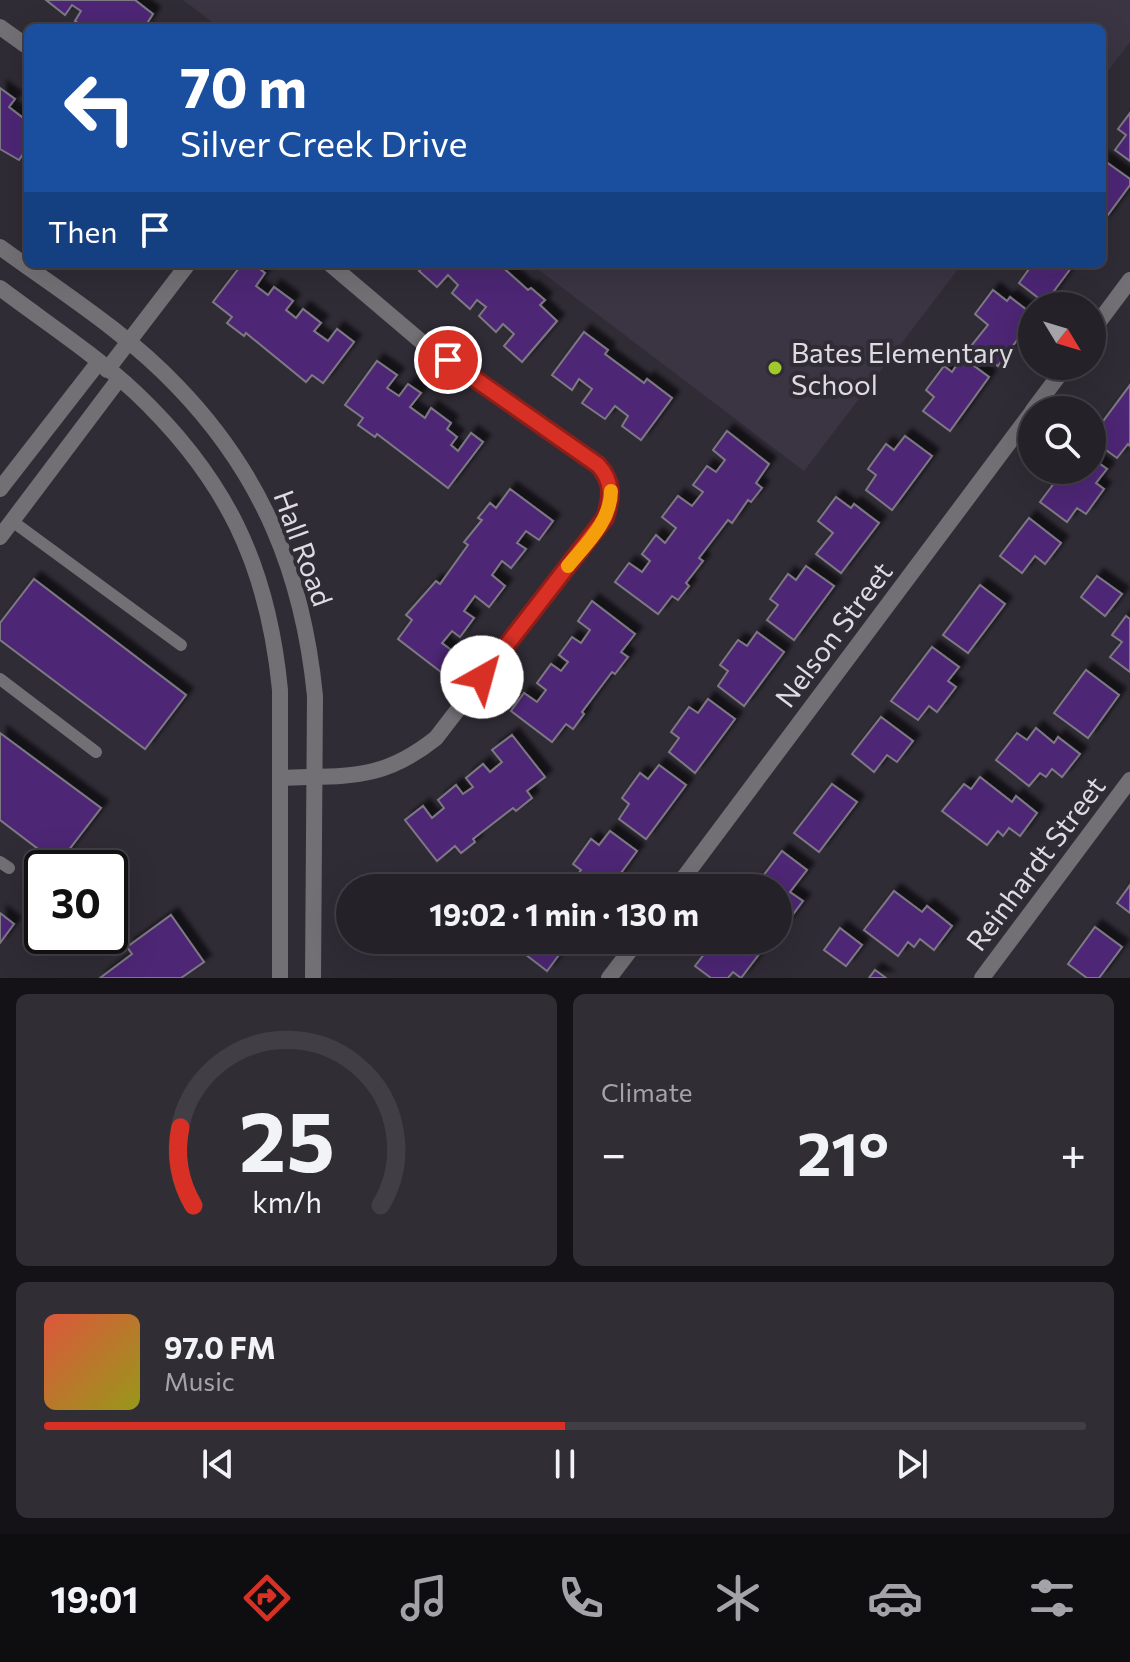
<!DOCTYPE html>
<meta charset="utf-8">
<style>
:root{--surface:#242128;--page:#302e34;--text:#f1f3f6;--muted:#a3a3a8;--line:#413e45;--accent:#d93025}
body{margin:0;font-family:Commissioner,sans-serif;background:var(--page);color:var(--text);height:100vh;display:flex;flex-direction:column;font-size:30px;white-space:nowrap}
*{box-sizing:border-box;margin:0}
p{font-size:26px;color:var(--muted)}
.icon{flex:none;width:44px;height:44px;fill:none;stroke:currentColor;stroke-width:2;stroke-linecap:round;stroke-linejoin:round}
.map{position:relative;height:978px;overflow:hidden}
.panel{display:flex;flex-direction:column;gap:16px;padding:16px;background:#141216;flex:1}
.panel>*{flex:none}
.hud{position:absolute;left:24px;top:24px;width:1082px;height:244px;border-radius:12px;box-shadow:0 8px 32px #0002,0 0 0 2px var(--line);background:#1a4fa0;color:#fff;overflow:hidden}
.needle{width:52px;rotate:128deg}
.buttons{position:absolute;left:1018px;top:292px;display:grid;gap:16px}
.buttons a{display:grid;place-items:center;width:88px;height:88px;border-radius:50%;background:var(--surface);box-shadow:0 8px 32px #0002,0 0 0 2px var(--line);font-size:40px}
.speed{position:absolute;left:24px;top:850px;display:flex;gap:16px;font-size:40px;font-weight:700;text-align:center}
.speed>*{display:grid;place-content:center;width:104px;height:104px;border-radius:50%;background:var(--surface);box-shadow:0 8px 32px #0002,0 0 0 2px var(--line);line-height:1}
.speed .limit{border:4px solid #111;border-radius:12px;background:#fff;color:#111}
.pin{position:absolute;display:grid;place-items:center;width:68px;height:68px;color:#fff;margin:-34px;border:4px solid #fff;border-radius:50%;box-shadow:0 2px 8px #0007}
.me{position:absolute;width:88px;margin:-44px;rotate:38deg;stroke-linejoin:round;filter:drop-shadow(0 0 6px #0008)}
.turn{display:flex;align-items:center;gap:28px;height:168px;padding:0 24px;font-size:36px}
.turn .icon{width:104px;height:104px;stroke-width:2.5}
.turn b{display:block;font-size:56px;line-height:68px}
.then{display:flex;align-items:center;height:76px;padding:0 24px;background:#0003;gap:16px;font-size:30px}
.big{font-size:60px;font-weight:700;line-height:1.1}
.panel .tile{flex:1;display:flex;flex-direction:column;justify-content:center;gap:12px;min-width:0;padding:0 28px;border-radius:12px;background:var(--page)}
.panel .dial{align-items:center;gap:0}
.dial svg{height:208px;overflow:visible;fill:none;stroke:var(--line);stroke-width:7;stroke-linecap:round;text-anchor:middle}
.dial text{fill:var(--text);stroke:none}
.song{display:flex;align-items:center;gap:24px}
.cover{width:96px;height:96px;border-radius:12px;background:linear-gradient(135deg,hsl(10 70% 55%),hsl(60 70% 35%))}
.played{height:8px;border-radius:4px;background:linear-gradient(90deg,var(--accent) 50%,var(--line) 50%)}
.keys{display:flex;justify-content:space-around;direction:ltr}
.heat{display:flex;justify-content:space-between;align-items:center;font-size:44px;direction:ltr}
.panel .tiles{flex:1;display:grid;gap:16px;grid-template-columns:1fr 1fr}
.tile:last-child{grid-column:span 2}
.trip{position:absolute;left:336px;top:874px;width:456px;height:80px;border-radius:40px;background:var(--surface);box-shadow:0 8px 32px #0002,0 0 0 2px var(--line);font-weight:700;line-height:80px;text-align:center}
.tab-bar{display:flex;height:128px;justify-content:space-around;align-items:center;background:#0e0d10;color:var(--muted)}
.tab-bar .icon{width:56px;height:56px}
.tab-bar .current{color:var(--accent)}
.tab-bar b{font-size:36px;color:var(--text)}
.map>svg:first-child{display:block}
.built{fill:#3a3443}
.building{fill:#4e2674;stroke:#7d7983;stroke-width:2;filter:url(#shadow)}
.lines{fill:none;stroke-linecap:round;stroke-linejoin:round}
.lane{stroke:#727074;stroke-width:12}
.street{stroke:#727074;stroke-width:16}
.route-casing{stroke:#8d1f18;stroke-width:20}
.route{stroke:#d93025;stroke-width:14}
.slow{stroke:#f59e0b;stroke-width:14}
.poi-dot{fill:#a0c92c;stroke:#302c36;stroke-width:3}
.labels{text-anchor:middle;dominant-baseline:central;stroke-width:8;stroke-linejoin:round;paint-order:stroke}
.poi-label{font-size:28px;fill:#dedbe1;stroke:#302c36;text-anchor:start}
.street-label{font-size:28px;fill:#dedbe1;stroke:#302c36}
</style>
<div class="map">
<svg width="1130" height="978" viewBox="0 0 1130 978">
<defs>
<filter id="shadow"><feDropShadow dx="7" dy="-7" stdDeviation="2" flood-color="#0009"/></filter>
</defs>
<rect width="100%" height="100%" fill="#302c36"/>
<g class="built">
<path d="M183,0h947v42l-28,37v-51h-882z"/>
<path d="M531,264h431l-158,207z"/>
</g>
<g class="building">
<path d="M46,0h89l18,14 -9,14h-39l-5,-3 -1,3h-13l-11,-7 6,-10 -9,-6 -7,10z"/>
<path d="M0,88l15,11 -6,8 13,10 6,-9v39l-9,13 -19,-11z"/>
<path d="M1130,113v48l-15,-11 11,-15 -8,-6z"/>
<path d="M1102,159l28,20v6l-28,38z"/>
<path d="M242,264h11l12,9 -9,13 12,9 6,-8 19,14 -7,9 10,8 7,-9 18,14 -7,8 14,10 9,-12 17,13 -31,41 -11,-8 -6,7 -60,-49 -2,3 -17,-13 5,-6 -19,-15z"/>
<path d="M425,264h74l29,26 3,-2 14,12 -5,5 17,16 -35,41 -18,-16 10,-12 -11,-10 -7,8 -17,-16 7,-9 -9,-7 -7,9 -18,-16 6,-8 -10,-10 -11,12 -18,-16z"/>
<path d="M1023,264h51l-29,39 -26,-20 10,-14z"/>
<path d="M993,290l14,11 3,-4 22,17v6l-34,46 -27,-20 17,-21 -13,-11z"/>
<path d="M584,332l24,18 -3,4 39,29 3,-4 25,19 -31,42 -19,-14 6,-10 -13,-10 -10,13 -23,-16 10,-14 -13,-10 -7,11 -20,-15z"/>
<path d="M962,357l27,20 -39,54 -27,-20 11,-14 -8,-7 18,-24 8,6z"/>
<path d="M377,361l20,14 -10,13 12,8 9,-12 13,9 -11,14 15,11 6,-10 20,15 -4,6 10,8 -6,8 7,6 13,-18 12,9 -35,46 -71,-54 -2,3 -17,-12 5,-7 -18,-13z"/>
<path d="M1130,385v61l-2,-2 -11,14 -25,-18v-4z"/>
<path d="M727,431l42,33 -13,19 6,5 -11,14 -3,-2 -16,23 -4,-3 -29,38 4,3 -17,22 3,3 -11,14 -6,-4 -14,18 -43,-32 14,-19 13,9 8,-11 -8,-7 14,-19 9,8 11,-15 -14,-11 16,-21 14,10 11,-14 -10,-7 14,-19 9,6 9,-12 -12,-10z"/>
<path d="M905,436l27,20 -40,54 -26,-20 10,-15 -8,-6 18,-25 8,6z"/>
<path d="M1092,458l15,11 -11,14 8,6 -18,25 -9,-6 -10,14 -27,-20 24,-32h28z"/>
<path d="M510,489l43,32 -14,19 -13,-9 -9,12 9,6 -15,19 -9,-7 -10,14 13,11 -16,21 -14,-11 -11,15 10,7 -14,19 -8,-6 -10,12 13,10 -14,19 -43,-33 14,-19 -6,-5 30,-34 4,3 28,-39 -4,-3 18,-22 -4,-2 12,-15 6,5z"/>
<path d="M836,497l15,11 3,-4 25,19 -38,50 -25,-19 17,-21 -15,-12z"/>
<path d="M1029,518l32,25 -16,21 -10,-8 -13,17 -22,-17z"/>
<path d="M806,566l28,20 -40,54 -27,-20 11,-15 -8,-6 18,-25 8,6z"/>
<path d="M1097,576l25,18 -17,22 -24,-19z"/>
<path d="M34,579l152,116 -41,54 -145,-109v-17z"/>
<path d="M980,585l25,19 -37,49 -25,-18z"/>
<path d="M592,601l43,33 -14,18 7,5 -13,17 -3,-2 -30,40 2,2 -11,15 -7,-5 -14,18 -41,-31 13,-18 13,9 9,-12 -9,-7 14,-19 10,7 7,-9 -9,-7 13,-18 9,6 9,-13 -12,-9z"/>
<path d="M1126,616l4,3v53l-20,-15 12,-15 -10,-7z"/>
<path d="M757,632l27,20 -40,54 -26,-20 10,-15 -8,-6 18,-25 9,6z"/>
<path d="M932,647l27,20 -11,14 8,6 -19,25 -8,-6 -11,14 -27,-19z"/>
<path d="M1086,670l33,25 -31,43 -34,-25z"/>
<path d="M708,699l27,20 -40,54 -26,-21 10,-14 -8,-6 18,-25 9,6z"/>
<path d="M881,717l32,24 -16,21 -10,-7 -13,17 -22,-18z"/>
<path d="M1036,728l18,15 4,-6 22,17 -18,23 -10,-8 -6,8 -6,-4 -11,13 -33,-26 21,-27 10,7z"/>
<path d="M0,733l101,75 -43,56 -58,-44z"/>
<path d="M512,735l33,42 -18,14 5,7 -16,13 -3,-3 -40,31 2,3 -14,11 -6,-7 -18,15 -32,-41 18,-14 9,12 12,-10 -6,-8 18,-15 7,9 10,-7 -7,-9 17,-14 7,8 12,-10 -10,-12z"/>
<path d="M659,765l27,20 -40,54 -27,-20 10,-15 -7,-6 18,-25 8,6z"/>
<path d="M980,777l32,25 4,-6 21,17 -17,23 -11,-8 -6,8 -5,-5 -11,14 -45,-34 22,-27 7,5z"/>
<path d="M832,784l25,18 -38,50 -25,-19z"/>
<path d="M610,831l27,20 -27,37h-35l-5,-3 11,-15 -8,-6 18,-25 8,6z"/>
<path d="M782,851l25,19 -17,22 13,9 -18,24 -7,-5v-32h-24z"/>
<path d="M1130,885v28l-13,-10z"/>
<path d="M894,891l28,21 5,-6 25,20 -18,24 -14,-11 -6,8 -6,-5 -10,14 -34,-26z"/>
<path d="M0,913l14,11 -14,19z"/>
<path d="M171,915l33,47 -23,16h-81l32,-24 -5,-7z"/>
<path d="M1095,927l27,20 -23,31h-12l-19,-14z"/>
<path d="M840,928l22,17 -16,21 -22,-16z"/>
<path d="M529,940h41l-23,31 -26,-20z"/>
<path d="M715,940h42l-6,7 9,6 -19,25 -8,-6 -5,6h-17l-16,-12z"/>
<path d="M875,970l11,8h-17z"/>
</g>
<g class="lines">
<g class="lane">
<path d="M12,521l169,124"/>
<path d="M0,679l96,73"/>
<path d="M0,862l9,6"/>
</g>
<g class="street">
<path d="M0,27l28,20"/>
<path d="M0,247c60,44 126,85 177,139 86,89 126,189 138,310l-2,282"/>
<path d="M0,288c45,34 94,66 135,104 91,86 133,173 145,298v288"/>
<path d="M1092,331l38,-51"/>
<path d="M107,370l81,-106"/>
<path d="M1033,410l33,-44"/>
<path d="M0,489l98,-126"/>
<path d="M0,537l119,-158"/>
<path d="M281,778c66,-3 100,4 155,-40l169,-220c7,-21 8,-36 -7,-53l-175,-122 -93,-79"/>
<path d="M676,888l356,-476"/>
<path d="M609,978l29,-38"/>
<path d="M982,978l148,-198"/>
</g>
</g>
<g class="lines">
<g class="route-casing">
<path id="route" d="M448,360l150,105c15,16 14,32 7,53l-123,159"/>
</g>
<use href="#route" class="route"/>
<path class="slow" d="M568,566c18,-22 43,-45 43,-75"/>
</g>
<circle class="poi-dot" cx="775" cy="368" r="8"/>
<g class="labels">
<g class="poi-label">
<text x="791" y="352">Bates Elementary<tspan x="791" dy="32">School</tspan></text>
</g>
<g class="street-label">
<text transform="translate(304 548) rotate(70)">Hall Road</text>
<text transform="translate(833 634) rotate(-53)">Nelson Street</text>
<text transform="translate(1035 863) rotate(-53)">Reinhardt Street</text>
</g>
</g>
</svg>
<div class="buttons">
<a><svg class="needle" viewBox="-14 -14 28 28"><path d="M0-13l5 13h-10z" fill="#e53935"/><path d="M0 13l5-13h-10z" fill="#a3a3a8"/></svg></a>
<a><svg class="icon" aria-label="search" viewBox="0 0 24 24"><circle cx="10" cy="10" r="6"/><path d="M15 15l6 6"/></svg></a>
</div>
<div class="speed"><div class="limit">30</div></div>
<div class="pin" style="left:448px;top:360px;background:#d93025"><svg class="icon" aria-label="arrive" viewBox="0 0 24 24"><path d="M6 21V4h12l-3 4 3 4H6"/></svg></div>
<svg class="me" style="left:482px;top:677px" viewBox="-20 -20 40 40"><circle r="19" fill="#fff"/><path d="M0-13L10 11 0 6-10 11z" fill="#d93025"/></svg>
<div class="trip">19:02 · 1 min · 130 m</div>
<div class="hud">
<div class="turn"><svg class="icon" aria-label="left" viewBox="0 0 24 24"><path d="M17 20v-9H6M10 6l-5 5 5 5"/></svg><div><b>70 m</b>Silver Creek Drive</div></div>
<div class="then">Then<svg class="icon" aria-label="arrive" viewBox="0 0 24 24"><path d="M6 21V4h12l-3 4 3 4H6"/></svg></div>
</div>
</div>
<section class="panel">
<div class="tiles">
<div class="tile dial"><svg viewBox="0 0 100 80">
<path d="M14 69A42 42 0 1 1 86 69"/>
<path d="M14 69A42 42 0 0 1 9 39" stroke="#d93025"/>
<text x="50" y="56" font-size="32" font-weight="700">25</text>
<text x="50" y="72" font-size="11">km/h</text>
</svg></div>
<div class="tile"><p>Climate</p>
<div class="heat"><a>−</a><b class="big">21°</b><a>+</a></div>
</div>
<div class="tile">
<div class="song"><i class="cover"></i><div><b>97.0 FM</b><p>Music</p></div></div>
<div class="played"></div>
<div class="keys"><svg class="icon" aria-label="previous" viewBox="0 0 24 24"><path d="M18 5L8 12l10 7zM5 5v14"/></svg><svg class="icon" aria-label="pause" viewBox="0 0 24 24"><path d="M8 5v14M16 5v14"/></svg><svg class="icon" aria-label="next" viewBox="0 0 24 24"><path d="M6 5l10 7-10 7zM19 5v14"/></svg></div>
</div>
</div>
</section>
<nav class="tab-bar">
<b>19:01</b>
<svg class="icon current" aria-label="directions" viewBox="0 0 24 24"><path d="M12 3l9 9-9 9-9-9zM9 14v-3h6M13 9l2 2-2 2"/></svg>
<svg class="icon" aria-label="music" viewBox="0 0 24 24"><path d="M9 18V5l10-2v13"/><circle cx="6" cy="18" r="3"/><circle cx="16" cy="16" r="3"/></svg>
<svg class="icon" aria-label="phone" viewBox="0 0 24 24"><path d="M5 4h4l2 5-3 2q2 4 5 5l2-3 5 2v4C11 20 4 13 5 4z"/></svg>
<svg class="icon" aria-label="climate" viewBox="0 0 24 24"><path d="M12 3v18M4 7l16 10M4 17L20 7"/></svg>
<svg class="icon" aria-label="car" viewBox="0 0 24 24"><path d="M5 17H2v-5l4-1 3-4h7l3 4 3 1v5h-3M9 17h6M6 11h13"/><circle cx="7" cy="17" r="2"/><circle cx="17" cy="17" r="2"/></svg>
<svg class="icon" aria-label="filters" viewBox="0 0 24 24"><path d="M4 7h16M4 17h16"/><circle cx="9" cy="7" r="2"/><circle cx="15" cy="17" r="2"/></svg>
</nav>
